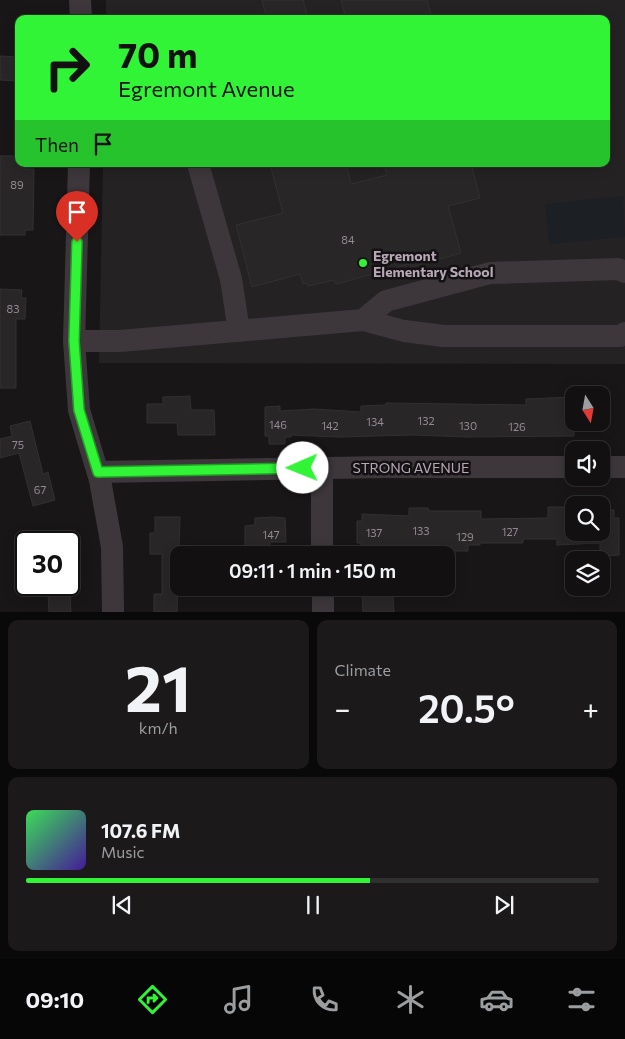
<!DOCTYPE html>
<meta charset="utf-8">
<style>
:root{--surface:#121011;--page:#1b191a;--text:#f1f3f6;--muted:#9c9d9f;--line:#313031;--accent:#31f437}
body{margin:0;font-family:Commissioner,sans-serif;background:var(--page);color:var(--text);height:100vh;display:flex;flex-direction:column;font-size:19px;white-space:nowrap}
*{box-sizing:border-box;margin:0}
p{font-size:16px;color:var(--muted)}
.icon{flex:none;width:28px;height:28px;fill:none;stroke:currentColor;stroke-width:2;stroke-linecap:round;stroke-linejoin:round}
.map{position:relative;height:612px;overflow:hidden}
.panel{display:flex;flex-direction:column;gap:8px;padding:8px;background:#0a0909;flex:1}
.panel>*{flex:none}
.hud{position:absolute;left:15px;top:15px;width:595px;height:152px;border-radius:10px;box-shadow:0 2px 12px #0003,0 0 0 1px var(--line);background:#31f437;color:#111;overflow:hidden}
.needle{width:32px;rotate:169deg}
.fabs{position:absolute;left:565px;top:386px;display:grid;gap:10px}
.fabs a{display:grid;place-items:center;width:45px;height:45px;border-radius:10px;background:var(--surface);box-shadow:0 2px 12px #0003,0 0 0 1px var(--line);font-size:25px}
.speed{position:absolute;left:15px;top:531px;display:flex;gap:10px;font-size:25px;font-weight:700;text-align:center}
.speed>*{display:grid;place-content:center;width:65px;height:65px;border-radius:50%;background:var(--surface);box-shadow:0 2px 12px #0003,0 0 0 1px var(--line);line-height:1}
.speed .limit{border:2px solid #111;border-radius:8px;background:#fff;color:#111}
.pin{position:absolute;display:grid;place-items:center;width:42px;height:42px;color:#fff;margin:-51px -21px;border-radius:50% 50% 50% 0;rotate:-45deg;box-shadow:0 0 5px #0007}
.pin .icon{rotate:45deg}
.me{position:absolute;width:55px;margin:-28px;rotate:269deg;stroke-linejoin:round;filter:drop-shadow(0 0 4px #0008)}
.turn{display:flex;align-items:center;gap:18px;height:105px;padding:0 20px;font-size:22px}
.turn .icon{width:65px;height:65px;stroke-width:2.5}
.turn b{display:block;font-size:35px;line-height:42px}
.then{display:flex;align-items:center;height:48px;padding:0 20px;background:#0003;gap:10px;font-size:19px}
.big{font-size:38px;font-weight:600;line-height:1.1}
.panel .card{flex:1;display:flex;flex-direction:column;justify-content:center;gap:8px;min-width:0;padding:0 18px;border-radius:10px;background:var(--page)}
.panel .dial{align-items:center;gap:0}
.dial b{font-size:65px;line-height:1}
.song{display:flex;align-items:center;gap:15px}
.cover{width:60px;height:60px;border-radius:8px;background:linear-gradient(135deg,hsl(130 70% 55%),hsl(260 70% 35%))}
.played{height:5px;border-radius:2px;background:linear-gradient(90deg,var(--accent) 60%,var(--line) 60%)}
.keys{display:flex;justify-content:space-around;direction:ltr}
.heat{display:flex;justify-content:space-between;align-items:center;font-size:28px;direction:ltr}
.panel .tiles{flex:1;display:grid;gap:8px;grid-template-columns:1fr 1fr}
.card:last-child{grid-column:span 2}
.trip{position:absolute;left:170px;top:546px;width:285px;height:50px;border-radius:10px;background:var(--surface);box-shadow:0 2px 12px #0003,0 0 0 1px var(--line);font-weight:600;line-height:50px;text-align:center}
.menu{display:flex;height:80px;justify-content:space-around;align-items:center;background:#070607;color:var(--muted)}
.menu .icon{width:35px;height:35px}
.menu .on{color:var(--accent)}
.menu b{font-size:22px;color:var(--text)}
.map>svg:first-child{display:block}
.built{fill:#252224}
.green{fill:#1c1f23}
.building{fill:#292628;stroke:#343032}
.lines{fill:none;stroke-linecap:round;stroke-linejoin:round}
.minor{stroke:#3d373c;stroke-width:22}
.route-casing{stroke:#209f24;stroke-width:12}
.route{stroke:#31f437;stroke-width:9}
.poi-dot{fill:#31f437;stroke:#131112;stroke-width:2}
.labels{text-anchor:middle;dominant-baseline:central;stroke-width:5;stroke-linejoin:round;paint-order:stroke}
.number-label{font-size:11px;fill:#948893}
.poi-label{font-size:14px;font-weight:bold;fill:#b8a8b7;stroke:#131112;text-anchor:start}
.street-label{font-size:14px;fill:#b8a8b7;stroke:#131112}
</style>
<div class="map">
<svg width="625" height="612" viewBox="0 0 625 612">
<rect width="100%" height="100%" fill="#181617"/>
<path class="built" d="M106,0h519v364l-526,-1 4,-199h503v-145h-500z"/>
<path class="green" d="M623,196l2,41 -76,7 -4,-40z"/>
<g class="building">
<path d="M262,0h41l5,19h-41z"/>
<path d="M341,0h86l5,19h-86z"/>
<path d="M0,56l19,1v24l-19,-1z"/>
<path d="M0,156h19v8h6v5h9l-1,61h-8v5h-25z"/>
<path d="M270,164h76l5,20 36,-9 -3,-11h87l9,34 -32,8 13,47 -50,14 -1,-3 -74,20 -2,-4 -26,6 -1,-3 -4,1 -3,-10 -48,13 -16,-62 47,-12z"/>
<path d="M0,289l22,1 -1,8h5l-1,21h-9v69h-16z"/>
<path d="M190,396l1,14h23l1,25h-37l-1,-12h-30v-19h16v-7z"/>
<path d="M573,397l1,39 -105,1 -55,-2 -75,2 -48,-2v2h-6v7h-16v-8h-4v-29l15,-1v5l34,-2 47,3v-6l25,-1v-2l140,2v-6z"/>
<path d="M30,421l13,53 5,-2 7,28 -22,6 -14,-53 -19,5v-19l12,-3 -2,-10z"/>
<path d="M548,507h26v25h27v-22h13v8h5v37l-19,1v-13l-43,2v-6h-34v4h-43v2h-12v6h-22v-2l-56,2 -1,3 -28,-1v-10h-4v-22h5v-7l47,2v-8h19l1,3h52v8l67,-1z"/>
<path d="M155,517h25l-3,95h-23v-18h8v-40h-12v-21h5z"/>
<path d="M273,517l12,1 1,24h-16v6h-25v-22l10,-1v-7z"/>
<path d="M70,592l1,20h-22l-1,-19z"/>
<path d="M362,596h31l1,16h-31z"/>
</g>
<g class="lines">
<g class="minor">
<path d="M80,0l1,19"/>
<path d="M79,164l-5,177 5,69 21,70 12,67 1,65"/>
<path d="M198,164l33,115 8,52"/>
<path d="M363,320l23,-19 104,-28 128,-4 7,3"/>
<path d="M74,341h46l243,-21 41,11 40,5h176l5,-3"/>
<path d="M601,467h24"/>
<path d="M322,468v87"/>
<path d="M98,472l288,-5h188"/>
<path d="M323,588v24"/>
</g>
</g>
<g class="lines">
<g class="route-casing">
<path id="route" d="M77,242l-3,99 5,69 19,62 205,-4"/>
</g>
<use href="#route" class="route"/>
</g>
<circle class="poi-dot" cx="363" cy="263" r="5"/>
<g class="labels">
<g class="number-label">
<text x="17" y="184">89</text>
<text x="348" y="239">84</text>
<text x="13" y="308">83</text>
<text x="426" y="420">132</text>
<text x="375" y="421">134</text>
<text x="278" y="424">146</text>
<text x="330" y="425">142</text>
<text x="468" y="425">130</text>
<text x="517" y="426">126</text>
<text x="18" y="444">75</text>
<text x="40" y="489">67</text>
<text x="421" y="530">133</text>
<text x="510" y="531">127</text>
<text x="374" y="532">137</text>
<text x="271" y="534">147</text>
<text x="465" y="536">129</text>
</g>
<g class="poi-label">
<text x="373" y="255">Egremont<tspan x="373" dy="16">Elementary School</tspan></text>
</g>
<g class="street-label">
<text x="411" y="467">STRONG AVENUE</text>
</g>
</g>
</svg>
<div class="fabs">
<a><svg class="needle" viewBox="-14 -14 28 28"><path d="M0-13l5 13h-10z" fill="#e53935"/><path d="M0 13l5-13h-10z" fill="#9c9d9f"/></svg></a>
<a><svg class="icon" aria-label="sound" viewBox="0 0 24 24"><path d="M4 9h4l5-4v14l-5-4H4zM17 9q2 3 0 6"/></svg></a>
<a><svg class="icon" aria-label="search" viewBox="0 0 24 24"><circle cx="10" cy="10" r="6"/><path d="M15 15l6 6"/></svg></a>
<a><svg class="icon" aria-label="layers" viewBox="0 0 24 24"><path d="M12 4l9 5-9 5-9-5zM3 14l9 5 9-5"/></svg></a>
</div>
<div class="speed"><div class="limit">30</div></div>
<div class="pin" style="left:77px;top:242px;background:#d93025"><svg class="icon" aria-label="arrive" viewBox="0 0 24 24"><path d="M6 21V4h12l-3 4 3 4H6"/></svg></div>
<svg class="me" style="left:303px;top:468px" viewBox="-20 -20 40 40"><circle r="19" fill="#fff"/><path d="M0-13L10 11 0 6-10 11z" fill="#31f437"/></svg>
<div class="trip">09:11 · 1 min · 150 m</div>
<div class="hud">
<div class="turn"><svg class="icon" aria-label="right" viewBox="0 0 24 24"><path d="M7 20v-9h11M14 6l5 5-5 5"/></svg><div><b>70 m</b>Egremont Avenue</div></div>
<div class="then">Then<svg class="icon" aria-label="arrive" viewBox="0 0 24 24"><path d="M6 21V4h12l-3 4 3 4H6"/></svg></div>
</div>
</div>
<section class="panel">
<div class="tiles">
<div class="card dial"><b>21</b><p>km/h</p></div>
<div class="card"><p>Climate</p>
<div class="heat"><a>−</a><b class="big">20.5°</b><a>+</a></div>
</div>
<div class="card">
<div class="song"><i class="cover"></i><div><b>107.6 FM</b><p>Music</p></div></div>
<div class="played"></div>
<div class="keys"><svg class="icon" aria-label="previous" viewBox="0 0 24 24"><path d="M18 5L8 12l10 7zM5 5v14"/></svg><svg class="icon" aria-label="pause" viewBox="0 0 24 24"><path d="M8 5v14M16 5v14"/></svg><svg class="icon" aria-label="next" viewBox="0 0 24 24"><path d="M6 5l10 7-10 7zM19 5v14"/></svg></div>
</div>
</div>
</section>
<nav class="menu">
<b>09:10</b>
<svg class="icon on" aria-label="directions" viewBox="0 0 24 24"><path d="M12 3l9 9-9 9-9-9zM9 14v-3h6M13 9l2 2-2 2"/></svg>
<svg class="icon" aria-label="music" viewBox="0 0 24 24"><path d="M9 18V5l10-2v13"/><circle cx="6" cy="18" r="3"/><circle cx="16" cy="16" r="3"/></svg>
<svg class="icon" aria-label="phone" viewBox="0 0 24 24"><path d="M5 4h4l2 5-3 2q2 4 5 5l2-3 5 2v4C11 20 4 13 5 4z"/></svg>
<svg class="icon" aria-label="climate" viewBox="0 0 24 24"><path d="M12 3v18M4 7l16 10M4 17L20 7"/></svg>
<svg class="icon" aria-label="car" viewBox="0 0 24 24"><path d="M5 17H2v-5l4-1 3-4h7l3 4 3 1v5h-3M9 17h6M6 11h13"/><circle cx="7" cy="17" r="2"/><circle cx="17" cy="17" r="2"/></svg>
<svg class="icon" aria-label="filters" viewBox="0 0 24 24"><path d="M4 7h16M4 17h16"/><circle cx="9" cy="7" r="2"/><circle cx="15" cy="17" r="2"/></svg>
</nav>
